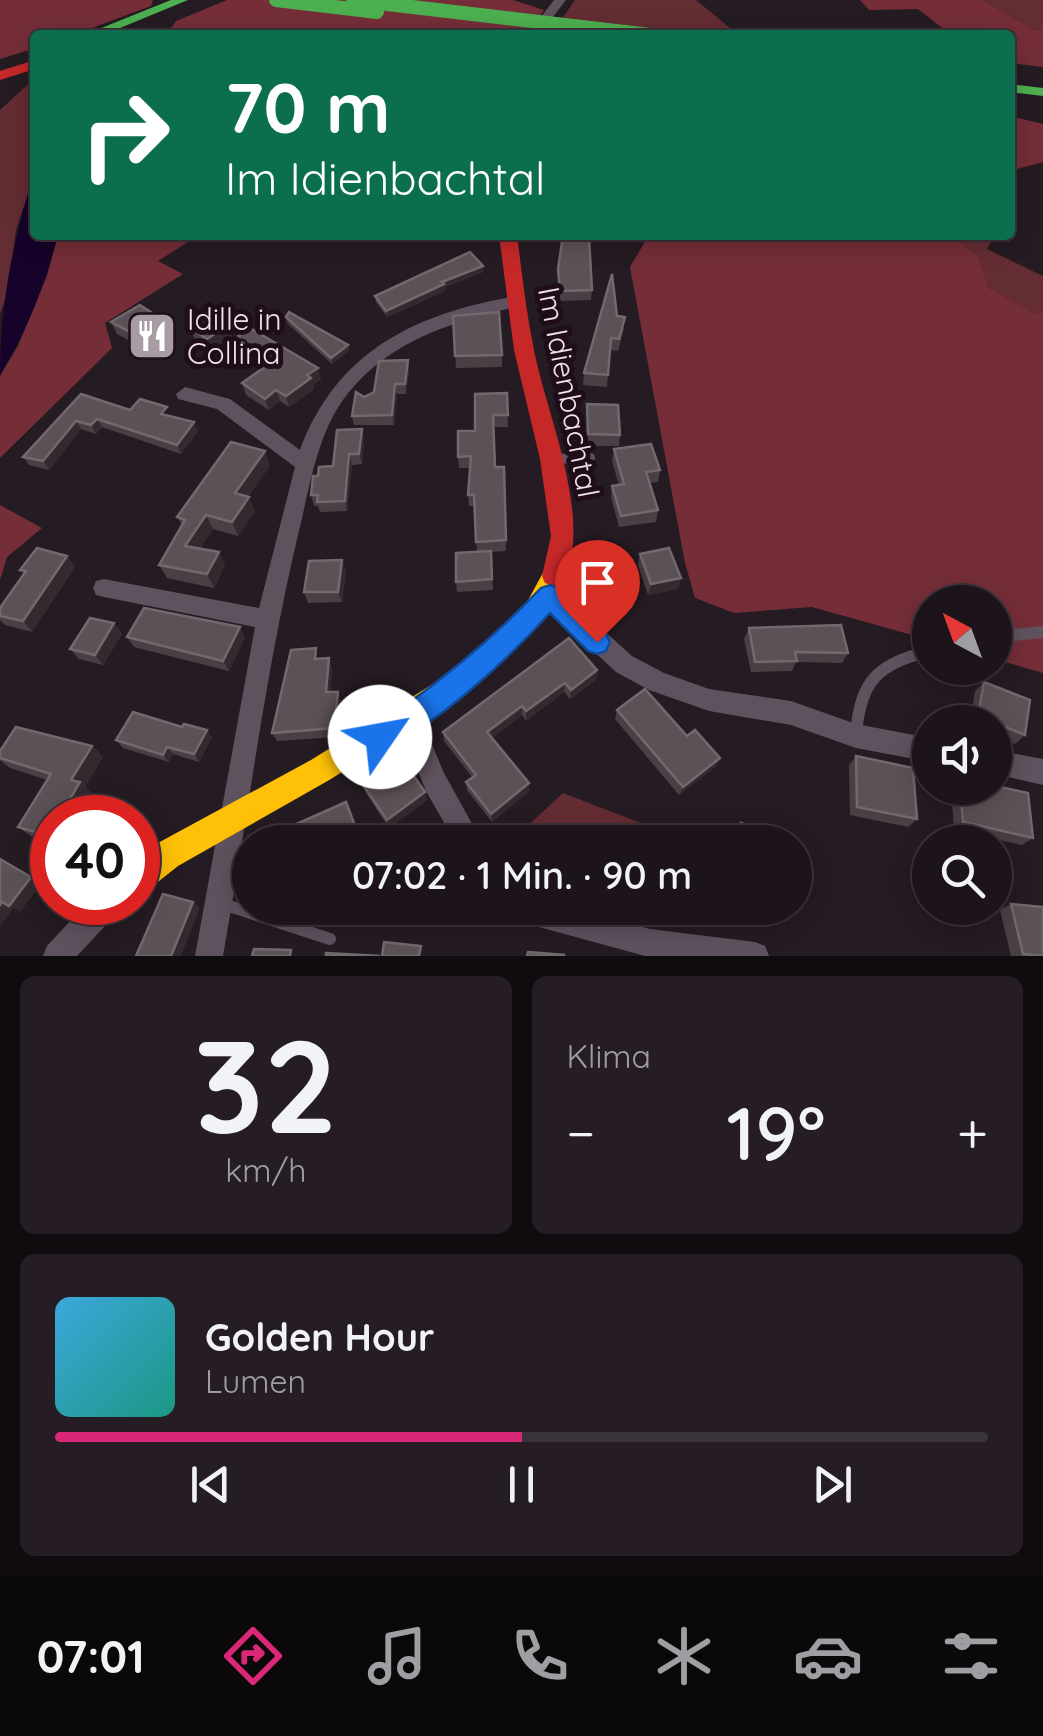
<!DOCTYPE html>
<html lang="de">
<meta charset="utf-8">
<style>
:root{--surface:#1c141a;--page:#251d23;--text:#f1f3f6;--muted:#a09ea2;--line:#3a3339;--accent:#db2777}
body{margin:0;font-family:Quicksand,sans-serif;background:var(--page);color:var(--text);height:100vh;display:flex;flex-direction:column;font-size:38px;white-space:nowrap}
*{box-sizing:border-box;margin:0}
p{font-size:32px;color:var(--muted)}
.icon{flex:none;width:55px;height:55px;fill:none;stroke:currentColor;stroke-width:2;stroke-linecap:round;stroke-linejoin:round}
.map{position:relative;height:956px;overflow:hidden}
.details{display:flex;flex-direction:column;gap:20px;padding:20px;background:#0f0b0e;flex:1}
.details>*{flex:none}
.guide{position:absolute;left:30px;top:30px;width:985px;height:210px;border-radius:10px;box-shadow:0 5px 25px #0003,0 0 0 2px var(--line);background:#0b6e4f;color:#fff;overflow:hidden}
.needle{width:65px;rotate:319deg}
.controls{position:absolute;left:912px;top:585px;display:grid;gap:20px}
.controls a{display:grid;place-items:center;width:100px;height:100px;border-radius:50%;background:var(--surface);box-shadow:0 5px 25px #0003,0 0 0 2px var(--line);font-size:50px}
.speed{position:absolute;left:30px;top:795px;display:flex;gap:20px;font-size:50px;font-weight:700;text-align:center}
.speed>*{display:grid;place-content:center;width:130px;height:130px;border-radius:50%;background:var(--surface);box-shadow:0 5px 25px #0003,0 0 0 2px var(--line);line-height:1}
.speed .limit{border:15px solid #d22;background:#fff;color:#111}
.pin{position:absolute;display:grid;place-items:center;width:85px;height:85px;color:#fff;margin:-102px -42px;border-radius:50% 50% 50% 0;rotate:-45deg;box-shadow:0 0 10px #0007}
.pin .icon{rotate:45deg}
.me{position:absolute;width:110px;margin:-55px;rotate:57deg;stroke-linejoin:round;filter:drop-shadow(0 0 8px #0008)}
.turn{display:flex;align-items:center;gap:35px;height:210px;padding:0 30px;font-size:45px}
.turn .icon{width:130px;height:130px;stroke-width:2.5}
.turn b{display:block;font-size:70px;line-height:85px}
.big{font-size:75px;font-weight:600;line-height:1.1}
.details .tile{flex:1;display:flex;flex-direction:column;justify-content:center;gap:15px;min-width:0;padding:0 35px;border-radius:15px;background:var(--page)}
.details .dial{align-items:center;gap:0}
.dial b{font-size:130px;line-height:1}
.song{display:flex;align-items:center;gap:30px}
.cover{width:120px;height:120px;border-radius:15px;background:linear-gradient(135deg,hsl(200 70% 55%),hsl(170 70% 35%))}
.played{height:10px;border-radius:5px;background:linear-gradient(90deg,var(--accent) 50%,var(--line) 50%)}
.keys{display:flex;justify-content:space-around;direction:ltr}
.heat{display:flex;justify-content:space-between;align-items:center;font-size:55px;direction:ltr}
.details .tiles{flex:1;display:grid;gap:20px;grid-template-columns:1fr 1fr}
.tile:last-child{grid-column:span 2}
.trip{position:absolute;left:232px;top:825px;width:580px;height:100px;border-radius:50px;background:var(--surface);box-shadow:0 5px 25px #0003,0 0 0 2px var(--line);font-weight:600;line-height:100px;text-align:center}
.dock{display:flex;height:160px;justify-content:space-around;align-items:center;background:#0b080a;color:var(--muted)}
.dock .icon{width:70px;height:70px}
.dock .on{color:var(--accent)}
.dock b{font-size:45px;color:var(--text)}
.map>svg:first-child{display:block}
.green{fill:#642c33}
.forest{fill:#752e38}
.water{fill:#16022a}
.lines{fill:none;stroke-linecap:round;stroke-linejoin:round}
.lane-far1{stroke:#5e525f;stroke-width:10}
.lane{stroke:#5e525f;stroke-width:12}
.street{fill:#5e525f;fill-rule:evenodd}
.fast{fill:#4caf50;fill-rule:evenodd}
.slow{fill:#ffc107;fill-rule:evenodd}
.jam{fill:#c62828;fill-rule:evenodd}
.fast-bridge{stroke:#4caf50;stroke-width:14}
.wall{fill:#494045}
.shaded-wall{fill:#332a30}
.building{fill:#5b5257;stroke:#72686e;stroke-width:2.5}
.route{fill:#1a73e8;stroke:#114b97;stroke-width:2.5}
.labels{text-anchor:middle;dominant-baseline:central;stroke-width:10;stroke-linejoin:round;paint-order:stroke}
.poi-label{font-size:30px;fill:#efe2ea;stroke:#1f0e1a;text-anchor:start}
.street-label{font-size:30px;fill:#efe2ea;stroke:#1f0e1a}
</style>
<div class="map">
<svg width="1043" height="956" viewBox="0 0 1043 956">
<rect width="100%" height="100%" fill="#251b22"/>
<g class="green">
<path d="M575,0h121l34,28 -4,7h-175z"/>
<path d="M983,0h60v29l-8,1z"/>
<path d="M35,78v94l-19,58 -8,62 -8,22v-204z"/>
<path d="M952,235h43l-8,14 56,27v34l-7,6 -47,-28 -10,-31z"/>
<path d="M563,793l114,44 -6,5h-161z"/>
</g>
<g class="forest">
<path d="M0,0h153l-2,6 -78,29h-38v13l-35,11z"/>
<path d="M227,0h286l31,10 -17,25h-360l9,-14z"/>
<path d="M860,0h123l52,30 8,-1v38l-33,-4v-28h-59l-33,-26 -49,1z"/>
<path d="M1010,116l33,8v38l-33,9z"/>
<path d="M58,235h141l-41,26 25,13 -78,49 7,25 -112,110v-82l18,-30 29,-70z"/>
<path d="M649,235h303l27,22 10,31 47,27 7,-5v363l-48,-14v-57h-65v38l-118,-33 -78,6 -39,-15 -10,-35 -55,-296z"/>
<path d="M0,505l42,23 -35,29 -7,23z"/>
</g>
<path class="water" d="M35,172v63h23c-13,50 -31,96 -58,140 0,-70 13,-137 35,-203z"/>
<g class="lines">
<path class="lane-far1" d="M552,459l38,-1"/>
<g class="lane">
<path d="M995,637l48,-5"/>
<path d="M856,735c4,-55 22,-71 74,-84"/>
<path d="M220,903l110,36"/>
</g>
<g class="street">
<path d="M554,0h12l-27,35h-12z"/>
<path d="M517,296l8,5 -2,4c-65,16 -129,32 -174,87 -32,39 -39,95 -51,143 -33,139 -50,280 -75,421h-28l60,-329 -151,-30 -8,-2 -3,-7 3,-7 8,-2 155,29 36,-141 -78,-58 -39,-10 -2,-5 9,-7 45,12 70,51c37,-100 117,-137 217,-154z"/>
<path d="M550,586l8,3 74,67 32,17 45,16 82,12 65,23 74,14v24l-74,-14 -65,-23 -82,-14 -60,-21 -33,-18 -74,-69 -3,-7 3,-7z"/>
<path d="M409,707l9,4 26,62 38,69h-27l-29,-51 -29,-72 3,-8z"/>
<path d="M995,750l48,9v26l-48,-11z"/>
<path d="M88,902h34l-4,10 -41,44h-34l4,-10z"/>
<path d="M527,908h44l34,9 -4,-9h37l-4,10 -10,4 26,7 105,13 10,4 4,10h-124l-106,-29 -10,-4 -4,-10z"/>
</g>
<g class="fast">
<path d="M171,0h17l-85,35h-19z"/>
<path d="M1010,84l33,4v8l-33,-4z"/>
</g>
<path class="slow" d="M554,566l9,3 3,7 -22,43 -38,40 -51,41 -124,79 -153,87 -29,23 -11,4v-34l18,-15 155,-84 125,-78 52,-40 38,-38 19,-35z"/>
<g class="jam">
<path d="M35,60v9l-35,11v-9z"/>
<path d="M499,235h18c5,38 9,77 17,115 13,67 60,169 29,233l-9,3 -9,-3 -3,-7 9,-40 -11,-77 -26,-109z"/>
</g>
<g class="fast-bridge">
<path d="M276,0l101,12"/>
<path d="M353,0l297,35"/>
</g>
</g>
<g class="wall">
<path d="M483,266v6l-38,15v4l-58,26 -11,-15 -1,-6z"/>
<path d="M558,269l34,21 -1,10 -31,1z"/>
<path d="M453,316l49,39v12l-46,1z"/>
<path d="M617,316l7,13 -6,22 -8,-1 -3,37 -24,-2 1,-12z"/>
<path d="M286,317l62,28 1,6 -17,13 -45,-41z"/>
<path d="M111,322l58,2 5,12 -24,16 -33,-18z"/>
<path d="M228,325l4,12 -20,14 -17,-11 -5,-12z"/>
<path d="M233,340l88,39 -8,6 1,4 -25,18 -9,-6 -11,9 -23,-15 -4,-12 21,-15 -26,-16z"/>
<path d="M408,360l1,10 -3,24h-9l-3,31h-40l-2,-9 12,-19 10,-5z"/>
<path d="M507,393l1,34h-14l1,40h9l2,84 -15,1 2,38 -36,2 -1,-10 21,-30 -3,-46h-5l-1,-11 2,-27h-11l-1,-11 17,-26z"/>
<path d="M81,394l49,16 41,6 27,15 -17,23 -79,-27 -6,7 -15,-5 -32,41 -20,-5 -6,-8z"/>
<path d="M587,404l33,31 -1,11h-32z"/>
<path d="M362,429l2,11 -2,24 -10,1 -5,46 -27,1 -2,-6h-4l-3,-11 7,-19 15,-10z"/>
<path d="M614,449l46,21 -2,12 -9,1 9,27 -2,12 -37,5 -8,-30 1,-11 7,-1 -7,-24z"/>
<path d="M270,466l-22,30 7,15 -17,25 -25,-7 -13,19 25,17 -11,23 -47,-10 -8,-13 23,-40 -5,-8z"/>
<path d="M640,554l41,24 -3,11 -30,6 -10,-30z"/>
<path d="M67,556l8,11 -43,65 -27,-7 -5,-5v-12l24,-34 -4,-4z"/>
<path d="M346,571l-4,31 -34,1 -4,-11z"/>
<path d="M114,623l8,11 -19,31 -24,-6 -9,-10z"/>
<path d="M749,628l99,25 -6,10 -46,-1 -4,9 -41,1 -7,-33z"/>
<path d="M127,637h118l-16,34 -95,-24z"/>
<path d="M319,659l13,9 -2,24 11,9 -4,36 -60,4 -5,-8z"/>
<path d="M597,670l-1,10 -26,19 -6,-7 -38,29 -4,-6 -30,23 37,53 -37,31 -25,-32 -1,-8 6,-5 -28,-36 -1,-9z"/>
<path d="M984,682l41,53 -10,9 -20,-8v-14h-25l5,-31z"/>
<path d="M617,710l70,26 29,30 -37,29 -64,-76z"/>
<path d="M212,737l-13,25 -26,-8 -4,8 -46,-14 -7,-8z"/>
<path d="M92,746l11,11 -18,30 7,6 -40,25v25l-20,-6 -14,-10 29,-47 -37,-12 -10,-8v-9z"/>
<path d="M856,756l61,63 -9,8 -58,-12 -1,-50z"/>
<path d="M363,785l64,15 -38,28 -23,-35z"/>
<path d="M951,788h44l38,50 -11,7 -68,-15z"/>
<path d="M741,823l35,19h-42l2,-11z"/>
<path d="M1011,904l32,52h-32l-11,-46z"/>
<path d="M744,908h20l-5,5z"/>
</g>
<g class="shaded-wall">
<path d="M483,266v6l-38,15v4l-58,26 -1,-6 56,-29z"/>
<path d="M169,324l5,12 -24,16 -5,-12z"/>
<path d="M228,325l4,12 -20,14 -5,-12z"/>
<path d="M348,345l1,6 -17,13 -1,-6z"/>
<path d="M408,360l1,10 -3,24 -1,-10z"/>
<path d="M318,368l3,11 -8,6 1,4 -25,18 -3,-11 21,-21z"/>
<path d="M395,384l2,10 -3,31 -2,-10z"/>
<path d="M276,390l4,11 -11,9 -4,-11z"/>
<path d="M97,419l5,8 -6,7 -5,-9z"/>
<path d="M76,421l5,8 -32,41 -6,-9z"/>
<path d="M194,422l4,9 -17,23 -4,-9z"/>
<path d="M362,429l2,11 -2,24 -3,-10z"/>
<path d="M265,451l5,15 -29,41 -6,-14z"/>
<path d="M349,454l3,11 -5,46 -2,-10z"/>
<path d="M249,497l6,14 -17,25 -6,-14z"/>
<path d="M206,515l7,14 -21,30 -7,-13z"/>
<path d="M219,552l6,13 -11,23 -7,-14z"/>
<path d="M67,556l8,11 -43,65 -9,-11z"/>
<path d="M342,560l4,11 -4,31 -4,-10z"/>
<path d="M681,578l-3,11 -30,6 3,-11z"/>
<path d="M114,623l8,11 -19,31 -8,-10z"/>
<path d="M240,627l5,10 -16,34 -6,-10z"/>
<path d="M329,658l3,10 -2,34 -4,-10z"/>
<path d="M597,670l-1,10 -26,19 1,-9z"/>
<path d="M565,683l-1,9 -38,29v-10z"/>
<path d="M338,692l3,9 -4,36 -3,-9z"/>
<path d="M522,706v9l-34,26 -1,-9z"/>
<path d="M207,730l5,7 -13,25 -5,-8z"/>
<path d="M92,746l11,11 -18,30 7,6 -15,25h-18l12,-38z"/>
<path d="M167,747l6,7 -4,8 -6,-7z"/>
<path d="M720,758l-4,8 -37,29 4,-8z"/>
<path d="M529,783v8l-37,31 -1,-8z"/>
<path d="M425,792l2,8 -38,28 -2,-8z"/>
<path d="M346,802l16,40h-16z"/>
<path d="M31,877l11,6 -22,29 -6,-4 -14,18v-21z"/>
<path d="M193,902l7,6 -19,48h-10z"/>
</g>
<g class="building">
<path d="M563,235l26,2 3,53 -32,1 -2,-22z"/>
<path d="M470,252l13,14 -41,16 2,2 -58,27 -11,-15z"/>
<path d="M612,274l5,42 8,1 -6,22 -8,-1 -3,37 -24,-2z"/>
<path d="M140,305l29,19 -24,16 -34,-18z"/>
<path d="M289,312l59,33 -17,13 -45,-41z"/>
<path d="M499,312l3,43 -47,1 -2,-40z"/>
<path d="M211,314l17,11 -21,14 -17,-11z"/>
<path d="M250,328l68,40 -11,7 4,3 -25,18 -10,-6 -11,9 -23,-16 28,-20 -37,-23z"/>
<path d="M408,360l-3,24h-10l-3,31 -40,1 4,-24 8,5 10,-5 5,-31z"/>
<path d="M507,393l1,22h-15l2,52h9l2,73 -30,2 -2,-47h-6l3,-39 -13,1v-26h17v-37z"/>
<path d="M81,394l49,16 10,-11 27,8 -6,7 33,8 -17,23 -80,-26 -6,6 -15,-4 -33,40 -20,-4z"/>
<path d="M587,404l31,1 2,30 -32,-1z"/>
<path d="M362,429l-3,25h-10l-4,47 -28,1 1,-7h-7l2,-19h5l1,-9 14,-1 4,-36z"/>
<path d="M231,442l34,9 -30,42 14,4 -17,25 -26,-7 -21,31 34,6 -12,22 -48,-9 26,-45 -8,-3z"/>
<path d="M651,444l9,26 -14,2 12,38 -37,6 -9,-30 12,-2 -10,-35z"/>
<path d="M37,548l30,8 -44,65 -23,-5v-8l26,-37 -6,-1z"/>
<path d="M669,548l12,30 -30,6 -11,-30z"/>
<path d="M491,551l1,28 -36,3v-29z"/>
<path d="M342,560l-4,32h-34l5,-31z"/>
<path d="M144,608l96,19 -17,34 -96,-24z"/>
<path d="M90,618l24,5 -19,32 -25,-6z"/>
<path d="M841,625l7,28 -53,-1 2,9 -42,1 -6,-34z"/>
<path d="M569,638l28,32 -26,20 -6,-7 -39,28 -4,-5 -35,26 42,51 -38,31 -25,-32 10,-7 -33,-43z"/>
<path d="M316,648l-1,11 14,-1 -3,34h12l-4,36 -62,5 19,-83z"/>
<path d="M984,682l46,18 -5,35 -47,-19z"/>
<path d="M645,689l42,47 8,-6 25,28 -37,29 -66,-77z"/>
<path d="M133,712l49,15 2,-3 23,6 -13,24 -27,-7 -4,8 -47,-15z"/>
<path d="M16,727l76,19 -21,34 9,2 -21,36h-7v10l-4,8 -30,-9 33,-53 -51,-16v-7z"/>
<path d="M856,756l57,12 4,51 -60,-12z"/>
<path d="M401,758l24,34 -38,28 -24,-35z"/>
<path d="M995,786l33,7 5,45 -70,-16 -3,-34h35z"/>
<path d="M346,802l13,34 -13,6h-90z"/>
<path d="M741,823l36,13 -1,6h-39z"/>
<path d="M423,827l7,15h-40z"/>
<path d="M0,859l31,18 -22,29 -7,-4 -2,3z"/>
<path d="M163,894l30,8 -22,54h-35z"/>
<path d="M1011,904l32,3v49l-20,-2z"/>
<path d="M384,942l37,4 -2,10h-37z"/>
<path d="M254,949l37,1 -1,6h-38z"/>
<path d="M528,952l36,3v1h-37z"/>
<path d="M326,953l54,3h-54z"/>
</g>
<path class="route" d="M550,585l9,3 47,46 4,8 -4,9 -9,3 -9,-3 -38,-38c-40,44 -115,115 -170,137l-10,-4 -4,-9c6,-15 23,-20 36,-29 50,-36 96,-75 139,-120z"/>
<defs>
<g id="restaurant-square" transform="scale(2.5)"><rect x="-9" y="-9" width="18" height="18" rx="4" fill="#a89ca4" stroke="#1f0e1a"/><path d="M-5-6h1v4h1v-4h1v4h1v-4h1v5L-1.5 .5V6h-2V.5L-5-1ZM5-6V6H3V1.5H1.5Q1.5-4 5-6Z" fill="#fff"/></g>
</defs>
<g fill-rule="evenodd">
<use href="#restaurant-square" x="152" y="336"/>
</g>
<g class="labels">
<g class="poi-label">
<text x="187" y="319">Idille in<tspan x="187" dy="34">Collina</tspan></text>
</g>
<g class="street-label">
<text transform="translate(569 392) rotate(79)">Im Idienbachtal</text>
</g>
</g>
</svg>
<div class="controls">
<a><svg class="needle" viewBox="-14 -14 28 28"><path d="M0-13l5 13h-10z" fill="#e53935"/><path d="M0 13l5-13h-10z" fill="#a09ea2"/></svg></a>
<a><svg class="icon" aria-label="sound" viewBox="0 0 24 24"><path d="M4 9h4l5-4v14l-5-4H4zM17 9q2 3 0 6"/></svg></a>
<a><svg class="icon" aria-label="search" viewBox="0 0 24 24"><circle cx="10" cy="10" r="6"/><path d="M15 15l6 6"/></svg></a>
</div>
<div class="speed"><div class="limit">40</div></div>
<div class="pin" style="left:597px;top:642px;background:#d93025"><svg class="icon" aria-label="arrive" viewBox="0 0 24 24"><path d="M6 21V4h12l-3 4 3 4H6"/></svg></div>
<svg class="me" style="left:380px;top:737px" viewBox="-20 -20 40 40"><circle r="19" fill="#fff"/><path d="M0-13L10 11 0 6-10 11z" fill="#1a73e8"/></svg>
<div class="trip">07:02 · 1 Min. · 90 m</div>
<div class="guide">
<div class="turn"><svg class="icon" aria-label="right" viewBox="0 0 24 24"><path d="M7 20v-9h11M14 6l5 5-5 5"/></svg><div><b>70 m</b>Im Idienbachtal</div></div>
</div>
</div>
<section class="details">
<div class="tiles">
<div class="tile dial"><b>32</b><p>km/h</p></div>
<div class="tile"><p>Klima</p>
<div class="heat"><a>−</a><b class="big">19°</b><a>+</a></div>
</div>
<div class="tile">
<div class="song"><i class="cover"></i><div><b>Golden Hour</b><p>Lumen</p></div></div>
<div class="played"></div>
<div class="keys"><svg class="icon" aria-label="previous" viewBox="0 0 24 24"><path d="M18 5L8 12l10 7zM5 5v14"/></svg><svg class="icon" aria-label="pause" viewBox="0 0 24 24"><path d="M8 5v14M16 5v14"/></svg><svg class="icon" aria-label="next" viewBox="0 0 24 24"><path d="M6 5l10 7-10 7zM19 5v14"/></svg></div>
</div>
</div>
</section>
<nav class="dock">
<b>07:01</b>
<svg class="icon on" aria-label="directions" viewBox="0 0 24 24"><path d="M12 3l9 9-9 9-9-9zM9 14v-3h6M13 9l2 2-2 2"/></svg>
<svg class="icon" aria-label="music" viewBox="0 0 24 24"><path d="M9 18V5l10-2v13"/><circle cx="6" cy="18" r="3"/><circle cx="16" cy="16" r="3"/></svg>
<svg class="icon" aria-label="phone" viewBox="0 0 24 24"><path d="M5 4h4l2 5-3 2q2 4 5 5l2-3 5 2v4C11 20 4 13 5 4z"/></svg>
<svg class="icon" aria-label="climate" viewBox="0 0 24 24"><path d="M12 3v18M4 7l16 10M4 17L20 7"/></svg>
<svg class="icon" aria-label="car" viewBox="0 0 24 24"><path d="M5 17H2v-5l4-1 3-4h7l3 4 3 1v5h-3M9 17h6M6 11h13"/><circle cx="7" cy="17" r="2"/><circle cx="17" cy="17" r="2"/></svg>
<svg class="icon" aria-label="filters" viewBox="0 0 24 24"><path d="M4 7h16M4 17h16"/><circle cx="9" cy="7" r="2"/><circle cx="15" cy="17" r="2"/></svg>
</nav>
